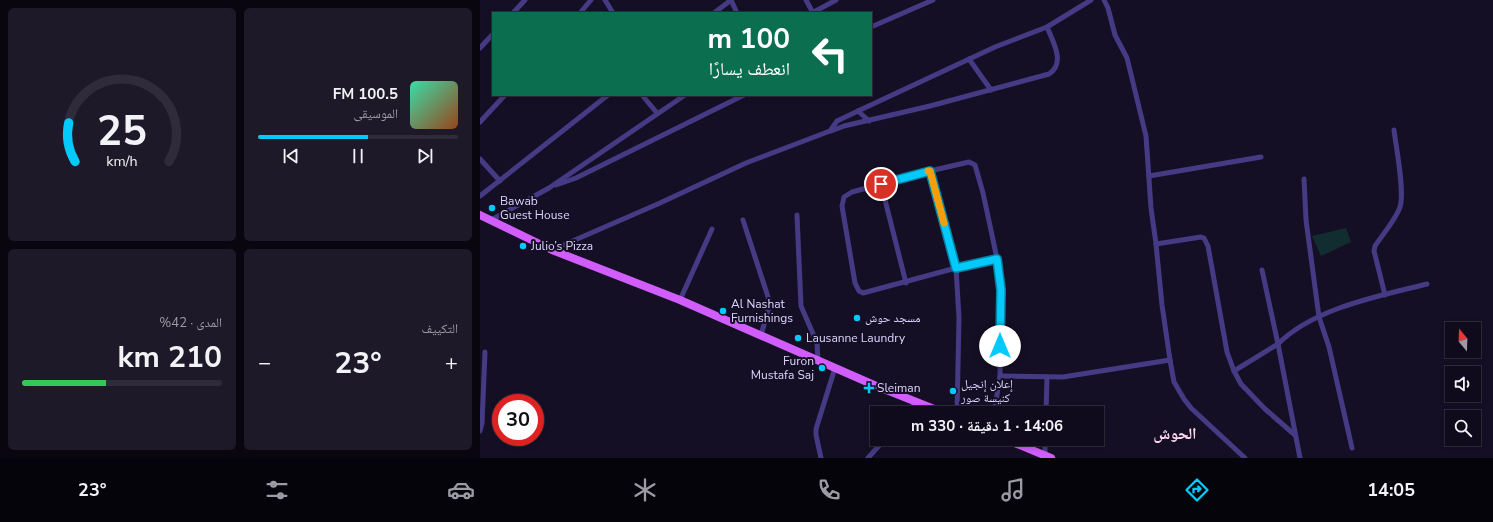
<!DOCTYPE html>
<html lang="ar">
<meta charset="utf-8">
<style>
:root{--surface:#100b1c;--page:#1e1929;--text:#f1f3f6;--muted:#9c9ba3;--line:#302b3b;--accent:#03cafb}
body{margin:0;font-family:"Nunito Sans","Noto Naskh Arabic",sans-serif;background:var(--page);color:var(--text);direction:rtl;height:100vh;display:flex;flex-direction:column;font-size:15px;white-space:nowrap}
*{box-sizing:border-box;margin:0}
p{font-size:13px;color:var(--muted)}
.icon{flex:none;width:22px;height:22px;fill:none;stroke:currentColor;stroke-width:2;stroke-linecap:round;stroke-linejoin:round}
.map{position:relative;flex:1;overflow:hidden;direction:ltr}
.drawer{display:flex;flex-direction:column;gap:8px;padding:8px;background:#09060f;width:480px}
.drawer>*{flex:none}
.banner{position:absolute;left:12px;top:12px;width:380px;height:84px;border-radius:0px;box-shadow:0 2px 6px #0003,0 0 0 1px var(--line);direction:rtl;background:#0b6e4f;color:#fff;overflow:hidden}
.needle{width:26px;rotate:341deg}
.controls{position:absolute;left:965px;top:322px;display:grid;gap:8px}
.controls a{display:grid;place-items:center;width:36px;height:36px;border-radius:0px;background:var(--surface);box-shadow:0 2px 6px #0003,0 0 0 1px var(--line);font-size:20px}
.speed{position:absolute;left:12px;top:394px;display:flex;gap:8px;font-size:20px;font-weight:700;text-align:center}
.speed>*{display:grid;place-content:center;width:52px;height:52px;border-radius:50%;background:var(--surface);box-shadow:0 2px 6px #0003,0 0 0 1px var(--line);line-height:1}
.speed .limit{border:6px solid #d22;background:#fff;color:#111}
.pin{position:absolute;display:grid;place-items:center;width:34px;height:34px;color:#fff;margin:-17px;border:2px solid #fff;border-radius:50%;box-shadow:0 1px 4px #0007}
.me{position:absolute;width:44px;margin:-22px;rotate:0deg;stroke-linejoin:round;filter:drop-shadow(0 0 3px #0008)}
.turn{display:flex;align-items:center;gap:14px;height:84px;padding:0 16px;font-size:18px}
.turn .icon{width:52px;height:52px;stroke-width:2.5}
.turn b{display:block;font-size:28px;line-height:34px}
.big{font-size:30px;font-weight:700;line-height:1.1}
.drawer .card{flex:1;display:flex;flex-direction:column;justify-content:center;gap:6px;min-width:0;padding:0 14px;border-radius:6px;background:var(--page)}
.drawer .dial{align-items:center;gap:0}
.dial svg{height:104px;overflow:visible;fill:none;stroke:var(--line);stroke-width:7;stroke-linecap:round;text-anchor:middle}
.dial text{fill:var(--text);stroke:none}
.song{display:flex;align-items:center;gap:12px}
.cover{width:48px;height:48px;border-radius:6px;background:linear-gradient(135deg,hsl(160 70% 55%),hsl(20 70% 35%))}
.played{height:4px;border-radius:2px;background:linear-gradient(90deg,var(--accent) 55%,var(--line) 55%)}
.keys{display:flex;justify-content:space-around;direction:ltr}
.heat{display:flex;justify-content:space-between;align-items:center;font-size:22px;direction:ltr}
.charge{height:6px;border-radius:3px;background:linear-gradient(90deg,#34c759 42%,var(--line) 0)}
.drawer .tiles{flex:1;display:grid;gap:8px;grid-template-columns:repeat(2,1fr)}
.trip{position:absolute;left:390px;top:406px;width:234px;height:40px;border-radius:0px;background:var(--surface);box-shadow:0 2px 6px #0003,0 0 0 1px var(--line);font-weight:700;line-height:40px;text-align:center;direction:rtl}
.menu{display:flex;height:64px;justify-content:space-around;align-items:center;background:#06040b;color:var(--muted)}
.menu .icon{width:28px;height:28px}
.menu .active{color:var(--accent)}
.menu b{font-size:18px;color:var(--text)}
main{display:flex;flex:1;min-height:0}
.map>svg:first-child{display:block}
.green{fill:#122d2f}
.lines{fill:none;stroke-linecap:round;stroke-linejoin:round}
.minor{stroke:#453b84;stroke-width:5}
.primary{stroke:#d15dfd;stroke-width:8}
.route-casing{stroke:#0283a3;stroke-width:10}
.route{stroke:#03cafb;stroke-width:7}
.slow{stroke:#f59e0b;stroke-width:7}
.poi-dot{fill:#03cafb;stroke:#150f25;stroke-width:1.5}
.labels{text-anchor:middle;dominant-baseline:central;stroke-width:4;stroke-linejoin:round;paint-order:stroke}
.poi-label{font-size:12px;fill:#ddd4fe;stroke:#150f25;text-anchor:start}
.district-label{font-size:16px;font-weight:bold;fill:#fed6ec;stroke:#150f25}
</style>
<main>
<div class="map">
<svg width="1013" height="458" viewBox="0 0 1013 458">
<rect width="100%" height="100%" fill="#150f25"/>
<path class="green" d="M866,228l5,14 -30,14 -9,-20z"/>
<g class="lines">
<g class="minor">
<path d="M125,0l8,13"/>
<path d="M251,0l6,13"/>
<path d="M326,0l7,13"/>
<path d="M624,0l4,8 7,27 12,23 19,78 5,72 5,36 6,61 8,55 4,22 10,17 7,9 54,50"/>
<path d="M33,13l12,-13"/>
<path d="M100,13l11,-13"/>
<path d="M234,13l17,-13"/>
<path d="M332,13l24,-13"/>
<path d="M391,27l62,-27"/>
<path d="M0,48l13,-14"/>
<path d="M489,59l22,31"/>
<path d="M162,95l15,18"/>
<path d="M378,111l11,10"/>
<path d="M0,122l25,-27"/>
<path d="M351,131l13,-5 86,-20 119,-32c17,-11 4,-32 -2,-47"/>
<path d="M0,159l20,22"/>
<path d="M450,171l26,97 3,50 -2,95"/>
<path d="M669,176l112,-19"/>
<path d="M824,179l2,41 13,97 10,30 23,101"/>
<path d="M401,184l25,99"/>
<path d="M76,185l20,-7 168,-83"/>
<path d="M0,196l128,-101"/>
<path d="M317,215l4,91 16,37 1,17"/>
<path d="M11,220l58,-32 136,-93"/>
<path d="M263,220l26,80v7l-8,28"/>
<path d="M676,244l45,-7 3,1 4,8 19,106 7,19 7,13 24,25 30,26"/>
<path d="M72,250l108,-47 86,-40 84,-32 7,-10 21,-10 137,-64 52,-20 44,-27"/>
<path d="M905,295l-11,-44 1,-5c8,-12 21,-27 25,-39 5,-15 -4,-60 -6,-77"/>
<path d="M200,300l32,-71"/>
<path d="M754,371l44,-27 -16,-74"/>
<path d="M520,376l63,1 107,-17"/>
<path d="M427,413l9,-11"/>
<path d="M514,413l6,-37 1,-86 -4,-31 -5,-24 -9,-42 -8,-28 -6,-3 -39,9 -78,21 -8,5 -2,9 13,77 4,8 4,2 93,-25 41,-9"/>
<path d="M566,413l1,-36"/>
<path d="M0,431l2,-8 3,-71"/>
<path d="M565,455v-16"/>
<path d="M341,458l-5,-23v-6l19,-61"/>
<path d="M388,458l17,-19"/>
<path d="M820,458l-22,-114c36,-36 101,-48 149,-60"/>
</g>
<g class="primary">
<path d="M0,215l72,35 128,50 194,85 70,28"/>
<path d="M525,439l46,19"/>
</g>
</g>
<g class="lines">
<g class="route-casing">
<path id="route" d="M401,184l49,-13 26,97 41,-9 4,31 -1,56"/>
</g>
<use href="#route" class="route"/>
<path class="slow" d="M448,171h2l14,52"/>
</g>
<g class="poi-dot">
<circle cx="12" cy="208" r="4"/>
<circle cx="43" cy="246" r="4"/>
<circle cx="243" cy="311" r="4"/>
<circle cx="377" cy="318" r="4"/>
<circle cx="318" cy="338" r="4"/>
<circle cx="342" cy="368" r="4"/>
<path d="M387 382h4v4h4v4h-4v4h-4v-4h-4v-4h4z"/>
<circle cx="473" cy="391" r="4"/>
</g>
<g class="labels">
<g class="poi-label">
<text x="20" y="201">Bawab<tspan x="20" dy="14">Guest House</tspan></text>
<text x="51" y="246">Julio’s Pizza</text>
<text x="251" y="304">Al Nashat<tspan x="251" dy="14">Furnishings</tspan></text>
<text x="385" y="318">مسجد حوش</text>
<text x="326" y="338">Lausanne Laundry</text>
<text x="334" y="361" text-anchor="end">Furon<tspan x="334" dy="14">Mustafa Saj</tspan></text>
<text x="481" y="384">إعلان إنجيل<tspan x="481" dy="14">كنيسة صور</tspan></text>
<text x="397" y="388">Sleiman</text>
</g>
<g class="district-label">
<text x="695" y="434">الحوش</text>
</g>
</g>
</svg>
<div class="controls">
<a><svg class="needle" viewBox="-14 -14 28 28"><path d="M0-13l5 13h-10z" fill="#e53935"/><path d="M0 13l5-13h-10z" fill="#9c9ba3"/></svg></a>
<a><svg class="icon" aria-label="sound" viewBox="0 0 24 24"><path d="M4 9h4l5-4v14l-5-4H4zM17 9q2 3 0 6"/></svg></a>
<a><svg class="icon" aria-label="search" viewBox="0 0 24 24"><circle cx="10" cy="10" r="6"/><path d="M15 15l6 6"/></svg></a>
</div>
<div class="speed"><div class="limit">30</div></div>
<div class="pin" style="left:401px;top:184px;background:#d93025"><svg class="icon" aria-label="arrive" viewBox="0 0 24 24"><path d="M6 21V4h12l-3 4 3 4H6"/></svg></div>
<svg class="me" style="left:520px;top:346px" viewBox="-20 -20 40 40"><circle r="19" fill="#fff"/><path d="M0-13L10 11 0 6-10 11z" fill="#03cafb"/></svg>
<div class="trip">14:06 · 1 دقيقة · 330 m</div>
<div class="banner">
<div class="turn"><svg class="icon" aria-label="left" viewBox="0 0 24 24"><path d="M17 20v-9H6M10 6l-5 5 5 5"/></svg><div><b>100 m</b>انعطف يسارًا</div></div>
</div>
</div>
<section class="drawer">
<div class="tiles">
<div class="card">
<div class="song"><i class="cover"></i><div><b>100.5 FM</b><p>الموسيقى</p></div></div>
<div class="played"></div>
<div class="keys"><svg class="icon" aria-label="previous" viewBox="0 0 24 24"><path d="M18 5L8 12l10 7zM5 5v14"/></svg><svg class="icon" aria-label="pause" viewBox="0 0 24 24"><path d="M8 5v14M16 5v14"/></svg><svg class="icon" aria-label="next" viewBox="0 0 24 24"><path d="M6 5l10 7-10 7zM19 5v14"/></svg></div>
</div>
<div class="card dial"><svg viewBox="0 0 100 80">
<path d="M14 69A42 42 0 1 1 86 69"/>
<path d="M14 69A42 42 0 0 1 9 39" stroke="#03cafb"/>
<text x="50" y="56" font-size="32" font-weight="700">25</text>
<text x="50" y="72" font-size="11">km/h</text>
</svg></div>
<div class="card"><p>التكييف</p>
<div class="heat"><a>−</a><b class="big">23°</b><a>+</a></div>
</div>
<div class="card"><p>المدى · 42%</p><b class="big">210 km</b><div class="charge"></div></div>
</div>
</section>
</main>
<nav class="menu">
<b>14:05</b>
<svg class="icon active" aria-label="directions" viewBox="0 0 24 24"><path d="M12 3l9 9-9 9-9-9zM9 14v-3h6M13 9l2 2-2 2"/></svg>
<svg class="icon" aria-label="music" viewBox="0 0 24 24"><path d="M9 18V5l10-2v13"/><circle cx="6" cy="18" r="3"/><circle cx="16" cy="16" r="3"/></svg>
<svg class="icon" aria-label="phone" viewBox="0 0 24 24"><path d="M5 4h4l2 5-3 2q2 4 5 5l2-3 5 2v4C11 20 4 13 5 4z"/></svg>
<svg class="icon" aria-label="climate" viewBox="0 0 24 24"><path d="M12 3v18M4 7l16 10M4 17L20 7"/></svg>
<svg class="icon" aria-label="car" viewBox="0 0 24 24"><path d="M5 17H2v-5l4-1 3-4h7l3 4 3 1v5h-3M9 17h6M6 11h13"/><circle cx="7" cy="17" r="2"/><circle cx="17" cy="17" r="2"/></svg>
<svg class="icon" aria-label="filters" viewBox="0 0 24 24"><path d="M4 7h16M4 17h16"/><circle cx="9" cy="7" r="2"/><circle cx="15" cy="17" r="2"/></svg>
<b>23°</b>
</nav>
